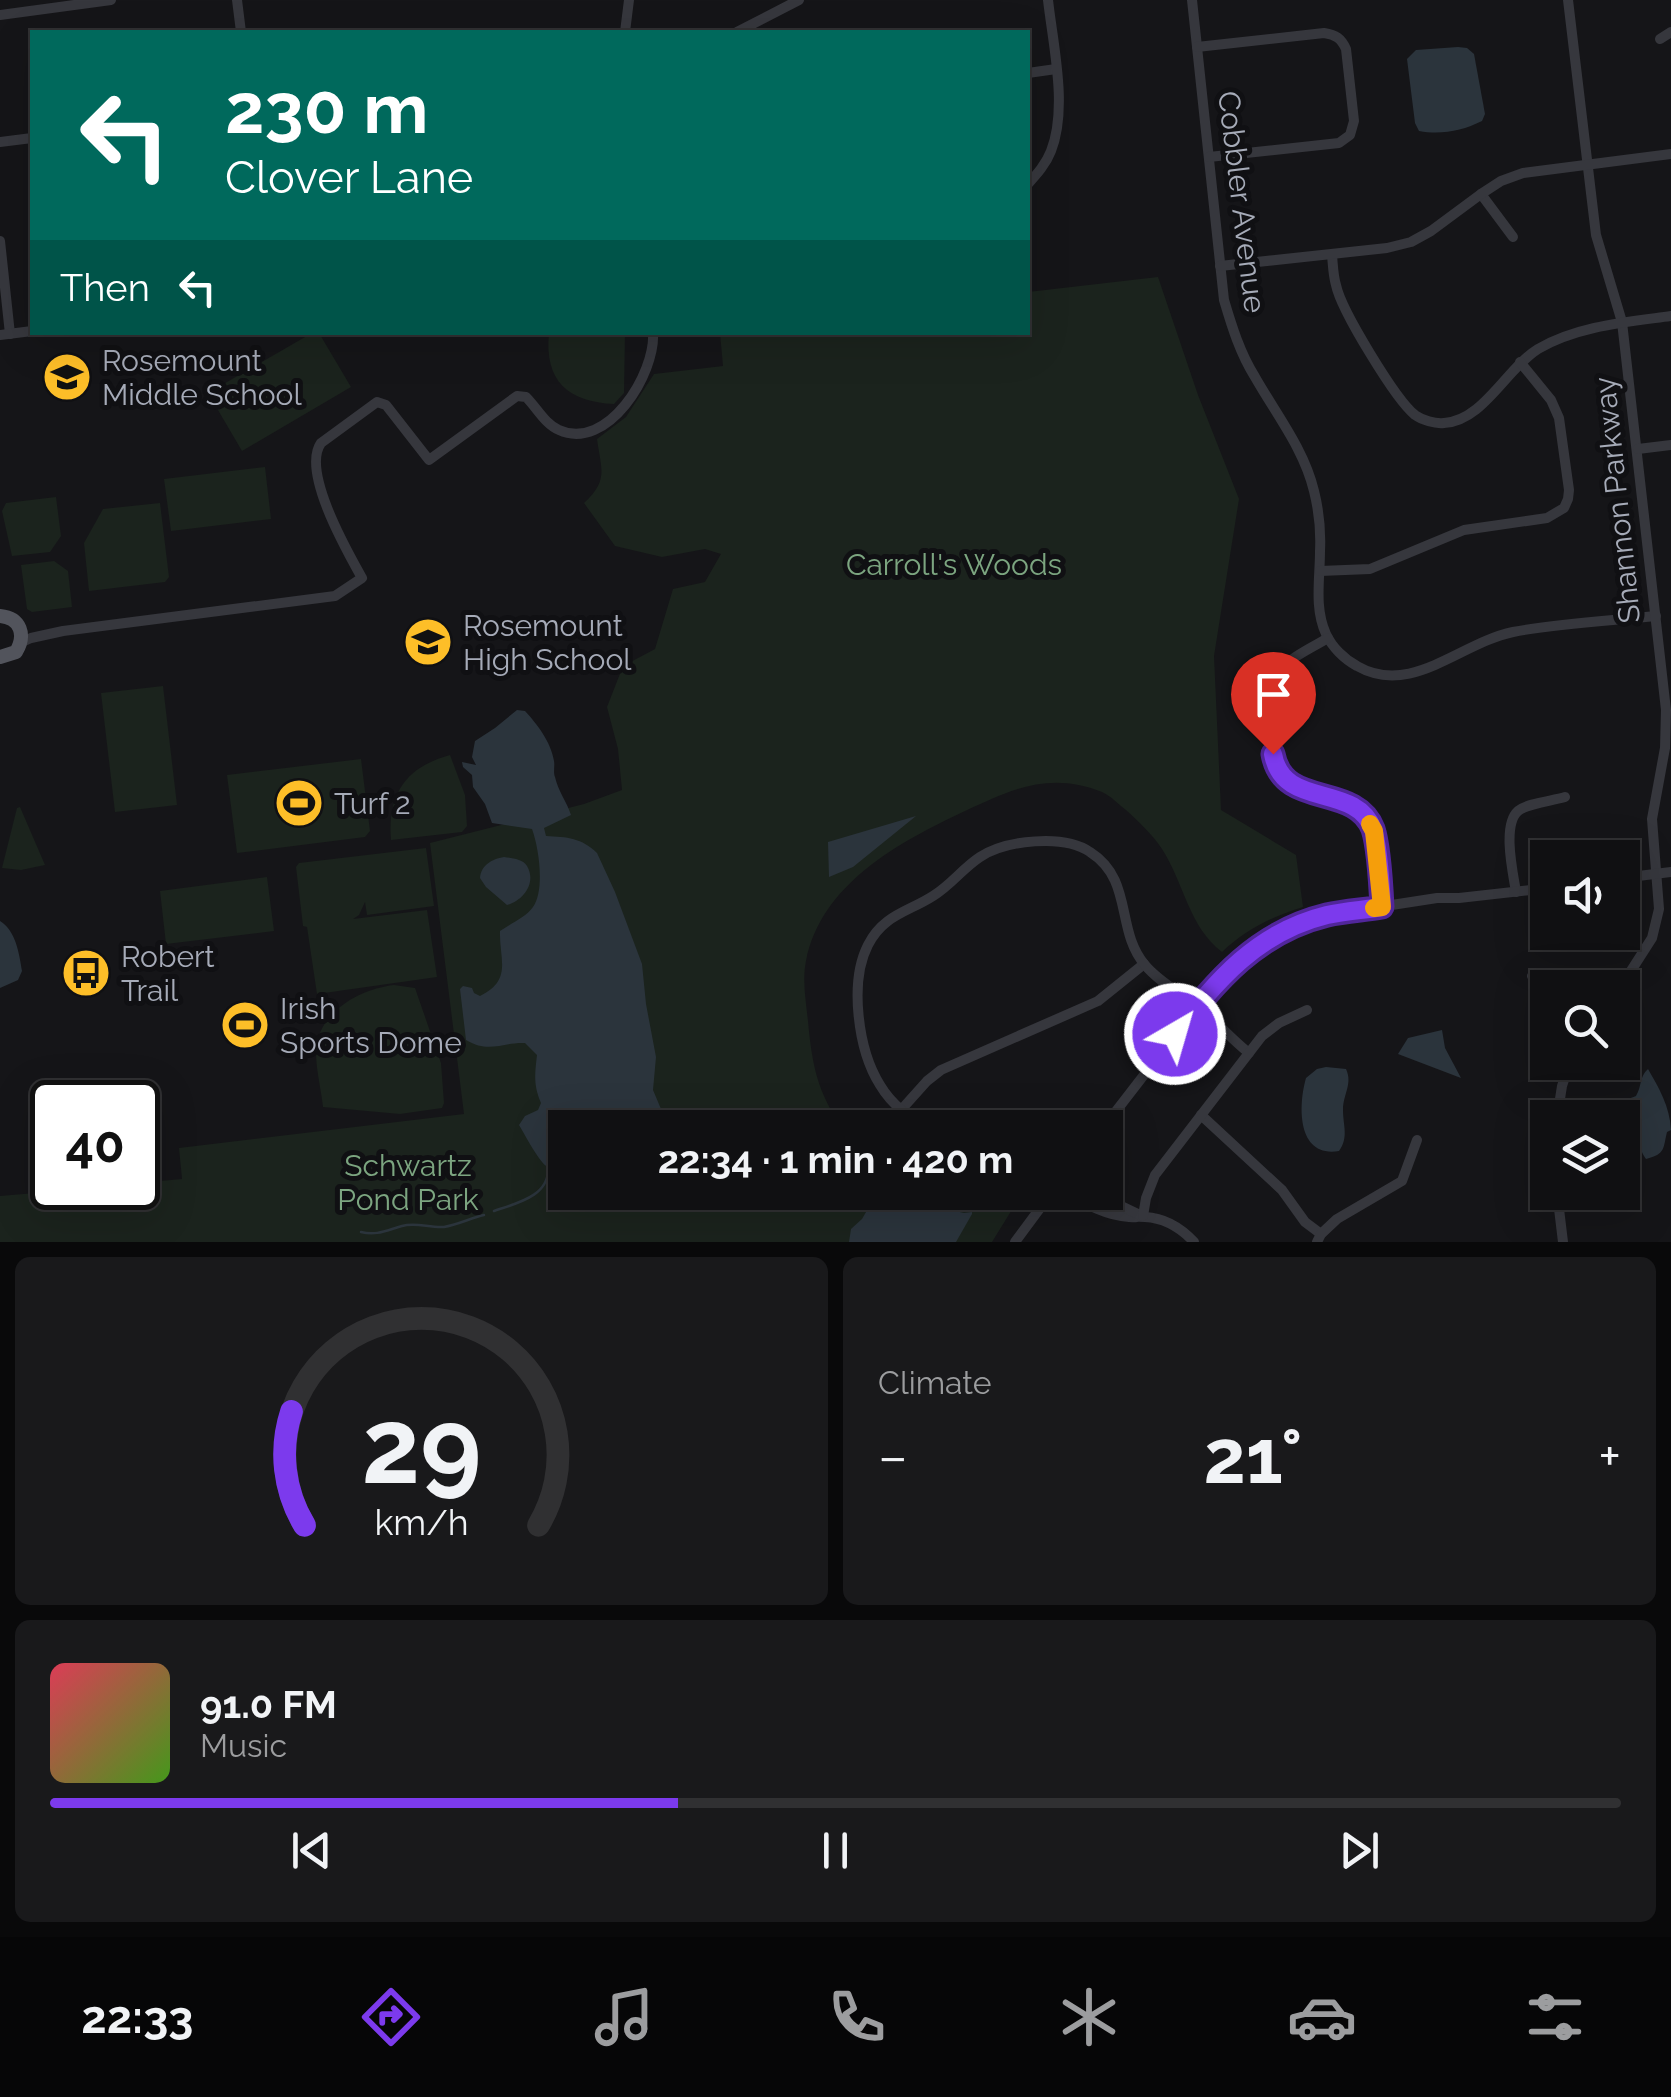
<!DOCTYPE html>
<meta charset="utf-8">
<style>
:root{--surface:#101012;--page:#19191b;--text:#f1f3f6;--muted:#9c9d9f;--line:#303032;--accent:#7c3aed}
body{margin:0;font-family:Raleway,sans-serif;background:var(--page);color:var(--text);height:100vh;display:flex;flex-direction:column;font-size:38px;white-space:nowrap}
*{box-sizing:border-box;margin:0}
p{font-size:32px;color:var(--muted)}
.icon{flex:none;width:55px;height:55px;fill:none;stroke:currentColor;stroke-width:2;stroke-linecap:round;stroke-linejoin:round}
.map{position:relative;height:1242px;overflow:hidden}
.side{display:flex;flex-direction:column;gap:15px;padding:15px;background:#09090a;flex:1}
.side>*{flex:none}
.top-card{position:absolute;left:30px;top:30px;width:1000px;height:305px;border-radius:0px;box-shadow:0 10px 40px #0002,0 0 0 2px var(--line);background:#00695c;color:#fff;overflow:hidden}
.buttons{position:absolute;left:1530px;top:840px;display:grid;gap:20px}
.buttons a{display:grid;place-items:center;width:110px;height:110px;border-radius:0px;background:var(--surface);box-shadow:0 10px 40px #0002,0 0 0 2px var(--line);font-size:50px}
.speed{position:absolute;left:30px;top:1080px;display:flex;gap:20px;font-size:50px;font-weight:700;text-align:center}
.speed>*{display:grid;place-content:center;width:130px;height:130px;border-radius:50%;background:var(--surface);box-shadow:0 10px 40px #0002,0 0 0 2px var(--line);line-height:1}
.speed .limit{border:5px solid #111;border-radius:15px;background:#fff;color:#111}
.pin{position:absolute;display:grid;place-items:center;width:85px;height:85px;color:#fff;margin:-102px -42px;border-radius:50% 50% 50% 0;rotate:-45deg;box-shadow:0 0 10px #0007}
.pin .icon{rotate:45deg}
.me{position:absolute;width:110px;margin:-55px;rotate:38deg;stroke-linejoin:round;filter:drop-shadow(0 0 8px #0008)}
.turn{display:flex;align-items:center;gap:35px;height:210px;padding:0 30px;font-size:45px}
.turn .icon{width:130px;height:130px;stroke-width:2.5}
.turn b{display:block;font-size:70px;line-height:85px}
.then{display:flex;align-items:center;height:95px;padding:0 30px;background:#0003;gap:20px;font-size:38px}
.big{font-size:75px;font-weight:700;line-height:1.1}
.side .widget{flex:1;display:flex;flex-direction:column;justify-content:center;gap:15px;min-width:0;padding:0 35px;border-radius:15px;background:var(--page)}
.side .dial{align-items:center;gap:0}
.dial svg{height:260px;overflow:visible;fill:none;stroke:var(--line);stroke-width:7;stroke-linecap:round;text-anchor:middle}
.dial text{fill:var(--text);stroke:none}
.song{display:flex;align-items:center;gap:30px}
.cover{width:120px;height:120px;border-radius:15px;background:linear-gradient(135deg,hsl(350 70% 55%),hsl(100 70% 35%))}
.played{height:10px;border-radius:5px;background:linear-gradient(90deg,var(--accent) 40%,var(--line) 40%)}
.keys{display:flex;justify-content:space-around;direction:ltr}
.heat{display:flex;justify-content:space-between;align-items:center;font-size:55px;direction:ltr}
.side .tiles{flex:1;display:grid;gap:15px;grid-template-columns:1fr 1fr}
.widget:last-child{grid-column:span 2}
.trip{position:absolute;left:548px;top:1110px;width:575px;height:100px;border-radius:0px;background:var(--surface);box-shadow:0 10px 40px #0002,0 0 0 2px var(--line);font-weight:700;line-height:100px;text-align:center}
.tab-bar{display:flex;height:160px;justify-content:space-around;align-items:center;background:#060607;color:var(--muted)}
.tab-bar .icon{width:70px;height:70px}
.tab-bar .on{color:var(--accent)}
.tab-bar b{font-size:45px;color:var(--text)}
.map>svg:first-child{display:block}
.green{fill:#1b231d}
.water{fill:#2b343c}
.lines{fill:none;stroke-linecap:round;stroke-linejoin:round}
.stream{stroke:#2b343c;stroke-width:2.5}
.minor{stroke:#36373d;stroke-width:10}
.major{stroke:#52545c;stroke-width:14}
.route-casing{stroke:#51269a;stroke-width:25}
.route{stroke:#7c3aed;stroke-width:18}
.slow{stroke:#f59e0b;stroke-width:18}
.labels{text-anchor:middle;dominant-baseline:central;stroke-width:10;stroke-linejoin:round;paint-order:stroke}
.street-label{font-size:30px;fill:#a6abb8;stroke:#101013}
.poi-label{font-size:30px;fill:#a6abb8;stroke:#101013;text-anchor:start}
.park-label{font-size:30px;fill:#7ca580;stroke:#101013}
</style>
<div class="map">
<svg width="1671" height="1242" viewBox="0 0 1671 1242">
<rect width="100%" height="100%" fill="#151518"/>
<g class="green">
<path d="M1158,277l40,118 41,104 -25,157 7,154 75,45 7,52c-30,9 -58,23 -81,45 -33,-25 -38,-69 -60,-103 -9,-14 -24,-28 -36,-39 -8,-6 -15,-14 -24,-18 -52,-21 -90,-3 -137,19 -66,31 -144,73 -159,150 -4,19 0,41 2,60 4,43 9,71 34,106l-277,1v64l402,1 22,4 24,11 -21,34h-992v-46l93,-8h45v-5l44,-4 -3,-31 285,-34 -34,-271 154,-39 38,-14 -4,-41 -11,-42 16,-41 32,-17 18,-60 32,-7 16,-28 -16,-5 -43,8 -47,-11 -31,-43c25,-23 17,-34 13,-64l29,-22 28,-43 69,-8 -3,-33 308,-1v-40z"/>
<path d="M312,333h7l32,54 -109,64 -34,-58z"/>
<path d="M549,333h76l-1,60 -10,11c-46,-2 -70,-23 -65,-71z"/>
<path d="M265,467l6,52 -100,12 -7,-52z"/>
<path d="M56,497l5,39 -11,16 -38,4 -10,-45 4,-8z"/>
<path d="M160,503l9,74 -4,5 -76,9 -5,-48 19,-34z"/>
<path d="M54,561l14,10 4,36 -40,5 -5,-3 -6,-44z"/>
<path d="M163,686l14,119 -62,7 -14,-119z"/>
<path d="M450,755l15,40 2,31 -5,6 -71,8c-4,-46 15,-73 59,-85z"/>
<path d="M361,759l9,72 -5,6 -128,16 -10,-78z"/>
<path d="M20,807l25,58 -24,5 -19,-2 15,-60z"/>
<path d="M426,848l8,58 -67,9 -2,-13 -6,13 -6,4 74,-9 10,67 -120,17 -10,-67 -4,-1 -7,-59 3,-4z"/>
<path d="M267,877l7,54 -108,13 -6,-53z"/>
<path d="M394,985l21,3 26,75 3,40 -2,5 -42,6 -77,-7c-2,-18 -7,-37 -7,-55 1,-40 44,-63 78,-67z"/>
</g>
<g class="water">
<path d="M1458,47l9,1 7,6 11,60 -3,7c-20,10 -41,14 -63,10l-4,-8 -8,-64 9,-9z"/>
<path d="M517,710l8,1c12,13 26,31 29,50 1,5 -1,11 1,16 3,14 12,25 16,38l-27,13 2,8c21,1 36,2 51,17l18,39 27,72 4,40 10,53 -3,33 8,19 1,18 -97,1v38c-5,1 -12,3 -17,1 -8,-3 -24,-34 -29,-42l6,-9 13,-6 3,-7c-8,-18 -6,-30 -4,-48l-12,-12c-24,-1 -35,11 -59,-3l-6,-51 3,-3 9,2 2,5 6,3c33,-16 19,-37 20,-65 10,-7 26,-14 33,-24 12,-17 6,-59 -1,-78l-40,-6 -7,-19 -12,-17 -1,-12 -9,-8 -1,-5 14,3 -4,-8 3,-16 20,-13z"/>
<path d="M916,816l-63,51 -24,10 -1,-35z"/>
<path d="M504,857c7,1 19,2 23,9 10,17 -4,35 -20,39l-21,-18 -6,-9c1,-13 12,-19 24,-21z"/>
<path d="M0,921c16,10 19,32 22,50l-4,9 -18,8z"/>
<path d="M1442,1030l3,18 16,30 -63,-24 10,-16z"/>
<path d="M1326,1067l20,2c7,15 -3,25 -3,41 0,16 6,27 -4,41 -42,7 -41,-45 -33,-73l11,-9z"/>
<path d="M1648,1069c11,19 22,38 23,61l-4,2c-4,16 -1,22 -21,27 -7,-10 -10,-28 -23,-30l-1,-11 -10,-1c3,-16 11,-16 24,-21 6,-10 3,-19 12,-27z"/>
<path d="M877,1193h25l22,11 40,9 8,-1v2l-16,28h-107l2,-13 11,-10z"/>
</g>
<g class="lines">
<g class="stream">
<path d="M494,1211c23,-8 56,-15 54,-44"/>
<path d="M361,1232c16,4 26,-2 41,-6 14,-4 27,2 42,1 13,-2 27,-9 40,-12"/>
</g>
<g class="minor">
<path d="M237,0l4,32"/>
<path d="M1192,0l32,300c8,27 16,53 31,77 21,37 49,72 59,114 5,20 7,40 6,60 0,28 -6,57 6,83 6,13 18,25 31,32 54,31 103,-23 156,-34 46,-9 95,-11 143,-16"/>
<path d="M1568,0l28,235 26,87 44,388 -1,38 -13,71 7,90 -7,29 -32,50"/>
<path d="M0,15l111,-15"/>
<path d="M625,32l4,-32"/>
<path d="M737,32l62,-32"/>
<path d="M1660,39l11,-7"/>
<path d="M1197,47l127,-14c12,2 17,5 22,16l8,72 -4,14 -11,8 -130,14"/>
<path d="M1028,73l28,-4"/>
<path d="M0,142l32,-4"/>
<path d="M1028,184c9,-10 18,-20 23,-33 17,-43 2,-106 -3,-151"/>
<path d="M1481,194l32,43"/>
<path d="M0,241l10,93"/>
<path d="M1332,255c1,10 1,20 4,30 5,25 60,115 79,130 7,5 20,9 29,8 39,-2 62,-54 94,-74 39,-23 89,-27 133,-33"/>
<path d="M1220,266l167,-18 24,-6 20,-11 50,-37 20,-13 22,-8 148,-19"/>
<path d="M0,335l32,-4"/>
<path d="M1638,449l33,-4"/>
<path d="M1320,571l50,-2 94,-39 83,-12 17,-10 4,-9 1,-9 -10,-72 -8,-18 -31,-38"/>
<path d="M1328,638c-17,10 -38,19 -50,35 -16,21 -10,44 -7,68 0,6 1,16 4,23 3,8 13,18 20,22 22,15 53,8 70,31 15,19 16,65 17,90"/>
<path d="M22,642l9,-4 32,-7 272,-35 27,-18c-15,-27 -61,-107 -41,-135l56,-41 9,3 43,55 88,-64 9,1c11,11 19,27 33,33 48,22 97,-56 94,-98"/>
<path d="M1622,878l49,-6"/>
<path d="M1516,892c-3,-19 -14,-67 2,-81 10,-8 34,-10 47,-14"/>
<path d="M1532,976l16,12"/>
<path d="M901,1110l26,-29 14,-11 157,-69 46,-37"/>
<path d="M1201,1115l81,75 23,32 16,12"/>
<path d="M1557,1118l5,-32 8,-24"/>
<path d="M932,1128c-22,-9 -40,-23 -52,-43 -22,-35 -31,-103 -12,-140 15,-30 40,-33 65,-49 18,-11 30,-28 47,-39 26,-17 84,-23 110,-5 44,28 25,78 55,113 14,17 37,29 54,42 18,15 32,32 50,46"/>
<path d="M1103,1128l109,-141 31,-31 23,-15 61,-26 110,-17h22l89,-10"/>
<path d="M1070,1192c14,13 39,24 59,25 15,1 1,-1 16,0 20,1 36,11 49,25"/>
<path d="M1092,1192l50,24"/>
<path d="M1557,1192l6,50"/>
<path d="M1143,1216l3,-18 9,-23 107,-139 17,-13 28,-13"/>
<path d="M1015,1242l37,-50"/>
<path d="M1317,1242l4,-8 16,-15 65,-38 15,-41"/>
</g>
<path class="major" d="M0,616c21,2 26,19 16,36l-16,5"/>
</g>
<g class="lines">
<g class="route-casing">
<path id="route" d="M1175,1034c42,-54 82,-102 152,-119 18,-4 37,-5 55,-8 -1,-20 -3,-60 -9,-78 -18,-47 -90,-19 -100,-75"/>
</g>
<use href="#route" class="route"/>
<path class="slow" d="M1370,824l4,7 8,76 -8,1"/>
</g>
<defs>
<g id="school-disc" transform="scale(2.5)"><circle r="9.5" fill="#fdbe28" stroke="#101013"/><path d="M0-5L7-2L0 1L-7-2ZM-4 1L0 2.5L4 1V4Q0 6-4 4Z" fill="#111"/></g>
<g id="stadium-disc" transform="scale(2.5)"><circle r="9.5" fill="#fdbe28" stroke="#101013"/><path d="M0-5a6.5 5 0 1 0 0 10a6.5 5 0 1 0 0-10ZM-3.5-1.8h7v3.6h-7Z" fill="#111"/></g>
<g id="bus-disc" transform="scale(2.5)"><circle r="9.5" fill="#fdbe28" stroke="#101013"/><path d="M-5-6H5V4H4V6H2V4H-2V6H-4V4H-5ZM-3.5-4V0h7V-4ZM-3.5 1.2v1.5H-2V1.2ZM2 1.2v1.5H3.5V1.2Z" fill="#111"/></g>
</defs>
<g fill-rule="evenodd">
<use href="#school-disc" x="67" y="377"/>
<use href="#school-disc" x="428" y="642"/>
<use href="#stadium-disc" x="299" y="803"/>
<use href="#bus-disc" x="86" y="973"/>
<use href="#stadium-disc" x="245" y="1025"/>
</g>
<g class="labels">
<g class="street-label">
<text transform="translate(1242 202) rotate(83)">Cobbler Avenue</text>
<text transform="translate(1617 500) rotate(-96)">Shannon Parkway</text>
</g>
<g class="poi-label">
<text x="102" y="360">Rosemount<tspan x="102" dy="34">Middle School</tspan></text>
<text x="463" y="625">Rosemount<tspan x="463" dy="34">High School</tspan></text>
<text x="334" y="803">Turf 2</text>
<text x="121" y="956">Robert<tspan x="121" dy="34">Trail</tspan></text>
<text x="280" y="1008">Irish<tspan x="280" dy="34">Sports Dome</tspan></text>
</g>
<g class="park-label">
<text x="954" y="564">Carroll's Woods</text>
<text x="408" y="1165">Schwartz<tspan x="408" dy="34">Pond Park</tspan></text>
</g>
</g>
</svg>
<div class="buttons">
<a><svg class="icon" aria-label="sound" viewBox="0 0 24 24"><path d="M4 9h4l5-4v14l-5-4H4zM17 9q2 3 0 6"/></svg></a>
<a><svg class="icon" aria-label="search" viewBox="0 0 24 24"><circle cx="10" cy="10" r="6"/><path d="M15 15l6 6"/></svg></a>
<a><svg class="icon" aria-label="layers" viewBox="0 0 24 24"><path d="M12 4l9 5-9 5-9-5zM3 14l9 5 9-5"/></svg></a>
</div>
<div class="speed"><div class="limit">40</div></div>
<div class="pin" style="left:1273px;top:754px;background:#d93025"><svg class="icon" aria-label="arrive" viewBox="0 0 24 24"><path d="M6 21V4h12l-3 4 3 4H6"/></svg></div>
<svg class="me" style="left:1175px;top:1034px" viewBox="-20 -20 40 40"><circle r="17" fill="#7c3aed" stroke="#fff" stroke-width="3"/><path d="M0-11L8 9 0 5-8 9z" fill="#fff"/></svg>
<div class="trip">22:34 · 1 min · 420 m</div>
<div class="top-card">
<div class="turn"><svg class="icon" aria-label="left" viewBox="0 0 24 24"><path d="M17 20v-9H6M10 6l-5 5 5 5"/></svg><div><b>230 m</b>Clover Lane</div></div>
<div class="then">Then<svg class="icon" aria-label="left" viewBox="0 0 24 24"><path d="M17 20v-9H6M10 6l-5 5 5 5"/></svg></div>
</div>
</div>
<section class="side">
<div class="tiles">
<div class="widget dial"><svg viewBox="0 0 100 80">
<path d="M14 69A42 42 0 1 1 86 69"/>
<path d="M14 69A42 42 0 0 1 10 34" stroke="#7c3aed"/>
<text x="50" y="56" font-size="32" font-weight="700">29</text>
<text x="50" y="72" font-size="11">km/h</text>
</svg></div>
<div class="widget"><p>Climate</p>
<div class="heat"><a>−</a><b class="big">21°</b><a>+</a></div>
</div>
<div class="widget">
<div class="song"><i class="cover"></i><div><b>91.0 FM</b><p>Music</p></div></div>
<div class="played"></div>
<div class="keys"><svg class="icon" aria-label="previous" viewBox="0 0 24 24"><path d="M18 5L8 12l10 7zM5 5v14"/></svg><svg class="icon" aria-label="pause" viewBox="0 0 24 24"><path d="M8 5v14M16 5v14"/></svg><svg class="icon" aria-label="next" viewBox="0 0 24 24"><path d="M6 5l10 7-10 7zM19 5v14"/></svg></div>
</div>
</div>
</section>
<nav class="tab-bar">
<b>22:33</b>
<svg class="icon on" aria-label="directions" viewBox="0 0 24 24"><path d="M12 3l9 9-9 9-9-9zM9 14v-3h6M13 9l2 2-2 2"/></svg>
<svg class="icon" aria-label="music" viewBox="0 0 24 24"><path d="M9 18V5l10-2v13"/><circle cx="6" cy="18" r="3"/><circle cx="16" cy="16" r="3"/></svg>
<svg class="icon" aria-label="phone" viewBox="0 0 24 24"><path d="M5 4h4l2 5-3 2q2 4 5 5l2-3 5 2v4C11 20 4 13 5 4z"/></svg>
<svg class="icon" aria-label="climate" viewBox="0 0 24 24"><path d="M12 3v18M4 7l16 10M4 17L20 7"/></svg>
<svg class="icon" aria-label="car" viewBox="0 0 24 24"><path d="M5 17H2v-5l4-1 3-4h7l3 4 3 1v5h-3M9 17h6M6 11h13"/><circle cx="7" cy="17" r="2"/><circle cx="17" cy="17" r="2"/></svg>
<svg class="icon" aria-label="filters" viewBox="0 0 24 24"><path d="M4 7h16M4 17h16"/><circle cx="9" cy="7" r="2"/><circle cx="15" cy="17" r="2"/></svg>
</nav>
